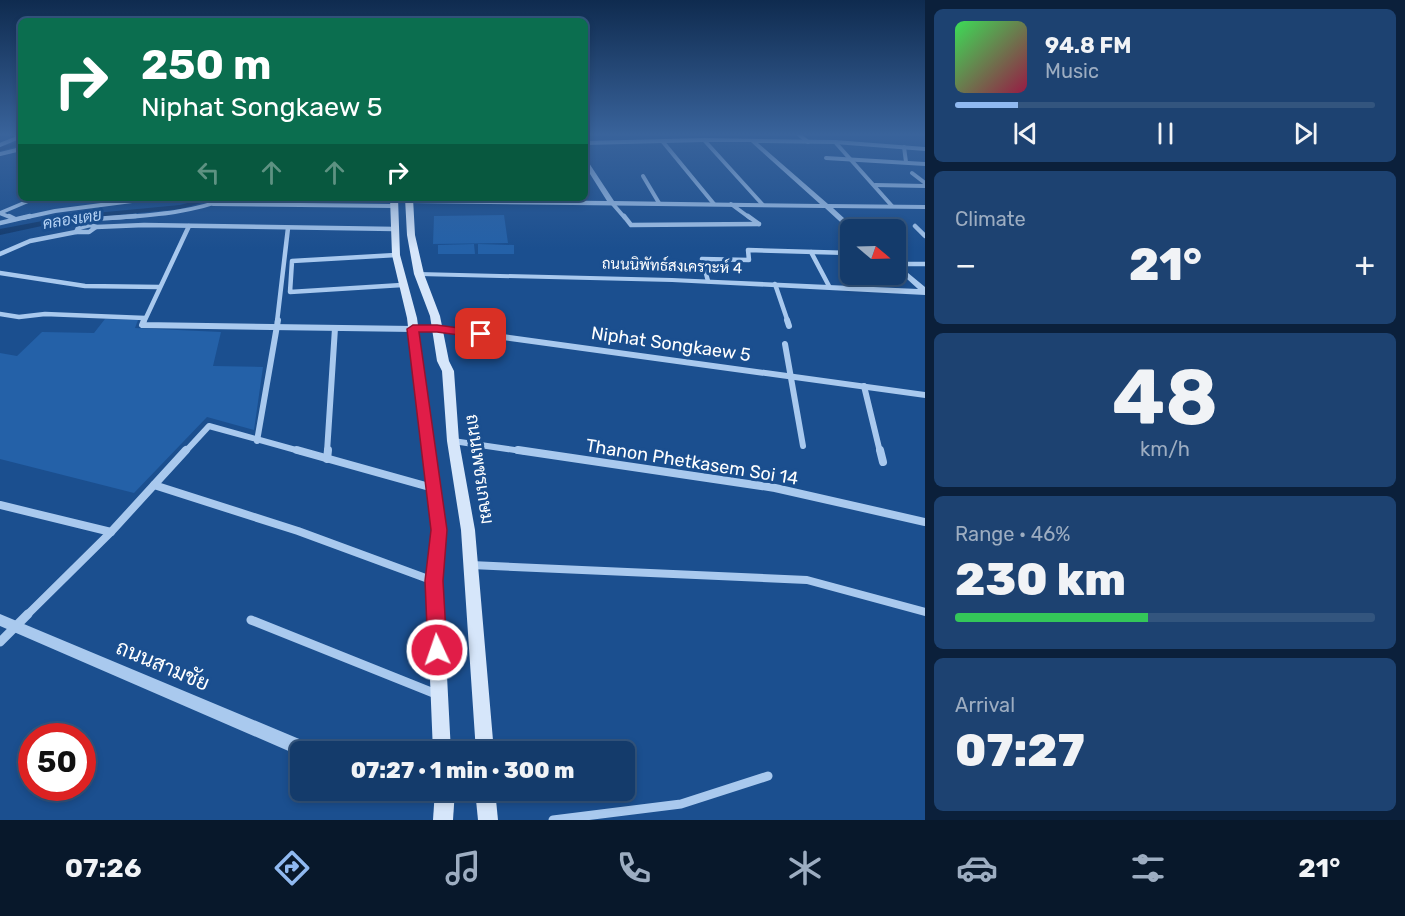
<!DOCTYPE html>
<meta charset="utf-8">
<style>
:root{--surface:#143b6b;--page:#1d4271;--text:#f1f3f6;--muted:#9dadc1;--line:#33557e;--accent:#90b9f0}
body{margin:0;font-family:Rubik,Sarabun,sans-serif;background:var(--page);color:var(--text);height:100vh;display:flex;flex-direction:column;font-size:22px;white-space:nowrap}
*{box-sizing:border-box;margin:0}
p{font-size:20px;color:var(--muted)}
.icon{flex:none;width:33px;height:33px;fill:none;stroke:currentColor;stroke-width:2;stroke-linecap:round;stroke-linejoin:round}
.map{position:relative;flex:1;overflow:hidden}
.drawer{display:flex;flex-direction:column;gap:9px;padding:9px;background:#0b203b;width:480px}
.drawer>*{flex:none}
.top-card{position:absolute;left:18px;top:18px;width:570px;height:183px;border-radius:9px;box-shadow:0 3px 9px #0003,0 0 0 2px var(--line);background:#0b6e4f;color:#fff;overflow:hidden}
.needle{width:39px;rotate:109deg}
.tools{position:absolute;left:840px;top:219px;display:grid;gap:12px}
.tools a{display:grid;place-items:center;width:66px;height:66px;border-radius:9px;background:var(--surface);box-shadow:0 3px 9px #0003,0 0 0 2px var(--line);font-size:30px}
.speed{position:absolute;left:18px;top:723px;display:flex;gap:12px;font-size:30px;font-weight:700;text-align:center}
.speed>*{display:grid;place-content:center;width:78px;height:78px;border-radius:50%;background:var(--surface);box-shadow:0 3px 9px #0003,0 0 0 2px var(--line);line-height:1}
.speed .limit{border:9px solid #d22;background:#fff;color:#111}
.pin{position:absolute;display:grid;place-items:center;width:51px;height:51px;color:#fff;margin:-26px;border-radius:12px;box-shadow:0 3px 9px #0006}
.me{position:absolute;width:66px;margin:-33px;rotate:357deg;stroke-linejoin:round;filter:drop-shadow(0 0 4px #0008)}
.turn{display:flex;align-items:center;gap:21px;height:126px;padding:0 24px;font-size:27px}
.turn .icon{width:78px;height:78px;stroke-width:2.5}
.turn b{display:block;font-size:42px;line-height:51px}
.lanes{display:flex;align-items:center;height:57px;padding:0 24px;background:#0003;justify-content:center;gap:30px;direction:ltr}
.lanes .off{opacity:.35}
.big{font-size:45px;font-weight:800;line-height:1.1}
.drawer .widget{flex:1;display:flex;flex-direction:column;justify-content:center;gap:9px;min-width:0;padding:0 21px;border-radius:9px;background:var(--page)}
.drawer .dial{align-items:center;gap:0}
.dial b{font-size:78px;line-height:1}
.song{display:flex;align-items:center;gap:18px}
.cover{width:72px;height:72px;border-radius:9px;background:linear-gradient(135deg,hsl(130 70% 55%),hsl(340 70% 35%))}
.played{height:6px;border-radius:3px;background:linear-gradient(90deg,var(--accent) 15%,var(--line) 15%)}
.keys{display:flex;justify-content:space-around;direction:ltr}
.heat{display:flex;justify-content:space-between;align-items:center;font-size:33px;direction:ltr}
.charge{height:9px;border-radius:4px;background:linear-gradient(90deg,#34c759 46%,var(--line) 0)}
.trip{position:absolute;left:290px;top:741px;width:345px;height:60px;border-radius:9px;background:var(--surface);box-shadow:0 3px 9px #0003,0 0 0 2px var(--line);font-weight:800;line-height:60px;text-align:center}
.tabs{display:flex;height:96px;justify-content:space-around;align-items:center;background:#08182b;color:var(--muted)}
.tabs .icon{width:42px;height:42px}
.tabs .on{color:var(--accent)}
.tabs b{font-size:27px;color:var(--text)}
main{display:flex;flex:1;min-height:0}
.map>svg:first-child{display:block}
.green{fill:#2461a8}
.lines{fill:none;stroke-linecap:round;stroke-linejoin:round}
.canal{fill:#123a6d;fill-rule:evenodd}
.minor-far4{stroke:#a9c9ee;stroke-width:4}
.minor-far3{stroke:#a9c9ee;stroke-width:4.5}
.minor-far2{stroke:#a9c9ee;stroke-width:6}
.minor-far1{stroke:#a9c9ee;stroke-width:8}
.minor{stroke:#a9c9ee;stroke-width:9}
.tertiary{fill:#a9c9ee;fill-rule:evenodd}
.secondary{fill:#d6e6fa;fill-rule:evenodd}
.route{fill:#e11d48;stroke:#92132f;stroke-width:1.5}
.labels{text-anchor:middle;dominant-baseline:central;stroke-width:6;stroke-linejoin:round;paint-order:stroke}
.far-street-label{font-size:15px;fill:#fff;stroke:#1b4f8f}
.far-water-label{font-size:16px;font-style:italic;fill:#b5d3f5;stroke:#1b4f8f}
.street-label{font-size:18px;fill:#fff;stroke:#1b4f8f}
.near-street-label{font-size:21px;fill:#fff;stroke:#1b4f8f}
</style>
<main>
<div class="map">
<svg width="925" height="820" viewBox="0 0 925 820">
<rect width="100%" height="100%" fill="#1b4f8f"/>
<g class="green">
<path d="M504,215l4,28 -75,1 1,-28z"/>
<path d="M474,244l1,10h-37v-9z"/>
<path d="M478,244l36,1v9h-36z"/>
<path d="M105,319l33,1 -3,8 86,4 -8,34 50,1 -9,63 -47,-13 -73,76 -134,-34v-106l17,3 25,-24 52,1z"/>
</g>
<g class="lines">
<g class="canal">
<path d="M21,141v4l-21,6v-4z"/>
<path d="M206,198h13l-39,11 -106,10 -74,16v-6l74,-14 106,-10z"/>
</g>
<g class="minor-far4">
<path d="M798,134l10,8"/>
<path d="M704,140l59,65"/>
<path d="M663,142l51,62"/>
<path d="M835,142l57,64"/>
<path d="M0,145l17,-7 -1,-4"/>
<path d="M904,147l2,15"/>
<path d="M0,154l21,-5"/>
<path d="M826,158l99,6"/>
<path d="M912,173l13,10"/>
<path d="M643,176l16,27"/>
<path d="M875,185l50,1"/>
<path d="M612,203l13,15"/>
<path d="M213,204l181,2"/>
<path d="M731,204l19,14"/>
<path d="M0,213l12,5"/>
<path d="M23,218l32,-7 100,-13"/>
<path d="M112,218c40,-3 79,-5 116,-20"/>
</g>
<g class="minor-far3">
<path d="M9,216l6,3"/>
<path d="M624,216l7,9 128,-1"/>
<path d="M748,216l11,8"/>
<path d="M82,220l54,-4"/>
<path d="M0,223l30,-7"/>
<path d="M90,225l6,2 -7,5h-13l2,-4z"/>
<path d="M915,226l10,10"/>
<path d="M96,227l48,-2 251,4"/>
<path d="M811,252l18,34"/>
<path d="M0,254l30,-13 46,-9"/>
<path d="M396,255l-104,6 -2,31 112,-7"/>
<path d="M896,264h29"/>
<path d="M0,273l85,13 74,1"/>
<path d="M708,281l-6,-22 47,1 -1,-10 102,3"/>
<path d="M775,284l13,38"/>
<path d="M0,314l19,3 26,-3 100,4"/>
<path d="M144,322l45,-96"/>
<path d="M277,322l11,-94"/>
</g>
<g class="minor-far2">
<path d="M144,320l-2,5 271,4"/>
<path d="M787,320l2,6"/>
<path d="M785,344l18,102"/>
<path d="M864,386l16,66"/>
<path d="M257,441l21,-121"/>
<path d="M453,441l75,11"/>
<path d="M185,452l24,-26 94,26"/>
<path d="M327,452l8,-124"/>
</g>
<g class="minor-far1">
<path d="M297,450l136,38"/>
<path d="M518,450l257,38 150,34"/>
<path d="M880,450l3,12"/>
<path d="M327,459l1,-9"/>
<path d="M154,485l144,46 133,49"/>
<path d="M0,505l111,27"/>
<path d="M471,565l336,15 118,32"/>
<path d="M27,615l84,-83 75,-82"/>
</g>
<g class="minor">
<path d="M251,620l185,74"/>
<path d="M0,642l28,-28"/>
<path d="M553,820l128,-16 87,-28"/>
</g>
<g class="tertiary">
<path d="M704,138l131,2 90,7v4l-90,-7 -77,-1 70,61 97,1v4l-92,-1 24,22 -7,1 -25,-23 -416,-5 -3,-2 3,-2 198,2 -22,-35v-7l2,1 27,41 206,3 -69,-62h-47l-119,3v-4z"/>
<path d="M31,198h9l-40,17v-4z"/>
<path d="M896,263l29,24v8l-253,-13 -253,-6 -4,-2 4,-2 253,6 246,11 -22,-20z"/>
<path d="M437,325l488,67v6l-488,-67 -24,1 -5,-3 5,-3z"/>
<path d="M0,614l316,132 2,6h-18v4l-300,-130z"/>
</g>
<g class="secondary">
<path d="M390,198h8l2,57 17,63 29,212 -4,51 9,171h-18l-7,-171 6,-51 -25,-212 -15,-63z"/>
<path d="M405,198h8l2,37 9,39 16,42 9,45 5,10 5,70 16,89 19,222h-18l-15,-222 -14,-89 -5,-70 -5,-10 -7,-45 -16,-42 -7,-39z"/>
<path d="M435,790h20l-2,30h-20z"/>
<path d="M475,790h20l3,30h-20z"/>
</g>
</g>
<linearGradient id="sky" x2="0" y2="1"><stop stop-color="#0f2b4f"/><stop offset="0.54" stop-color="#39639b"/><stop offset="1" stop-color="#39639b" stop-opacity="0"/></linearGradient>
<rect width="925" height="249" fill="url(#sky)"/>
<path class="route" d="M437,325l44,6 6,3 -6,4 -44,-6h-18l28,198 -4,51 4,69 -3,6 -7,2 -7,-2 -2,-6 -3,-69 6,-51 -24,-201 6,-4z"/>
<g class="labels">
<g class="far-street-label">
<text transform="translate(672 266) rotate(2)">ถนนนิพัทธ์สงเคราะห์ 4</text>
</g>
<g class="far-water-label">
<text transform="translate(72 219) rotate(-9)">คลองเตย</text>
</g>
<g class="street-label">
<text transform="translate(671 344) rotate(8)">Niphat Songkaew 5</text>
<text transform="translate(692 462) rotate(9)">Thanon Phetkasem Soi 14</text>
<text transform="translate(480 469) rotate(82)">ถนนเพชรเกษม</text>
</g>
<g class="near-street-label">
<text transform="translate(163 665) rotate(23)">ถนนสามชัย</text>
</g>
</g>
</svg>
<div class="tools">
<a><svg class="needle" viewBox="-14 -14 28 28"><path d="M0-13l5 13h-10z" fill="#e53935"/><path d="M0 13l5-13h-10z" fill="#9dadc1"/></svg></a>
</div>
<div class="speed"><div class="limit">50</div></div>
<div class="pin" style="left:481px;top:334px;background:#d93025"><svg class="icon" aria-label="arrive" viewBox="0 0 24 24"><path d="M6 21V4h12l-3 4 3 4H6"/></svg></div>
<svg class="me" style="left:437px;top:650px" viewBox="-20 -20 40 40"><circle r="17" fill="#e11d48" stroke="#fff" stroke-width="3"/><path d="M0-11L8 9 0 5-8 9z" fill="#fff"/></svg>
<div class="trip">07:27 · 1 min · 300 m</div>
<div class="top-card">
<div class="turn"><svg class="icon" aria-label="right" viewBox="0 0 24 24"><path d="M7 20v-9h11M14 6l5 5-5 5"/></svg><div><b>250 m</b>Niphat Songkaew 5</div></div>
<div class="lanes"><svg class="icon off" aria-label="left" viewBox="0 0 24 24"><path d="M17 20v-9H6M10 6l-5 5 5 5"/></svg><svg class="icon off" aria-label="ahead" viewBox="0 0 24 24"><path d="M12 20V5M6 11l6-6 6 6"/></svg><svg class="icon off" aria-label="ahead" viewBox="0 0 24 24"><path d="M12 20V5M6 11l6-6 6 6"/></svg><svg class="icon" aria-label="right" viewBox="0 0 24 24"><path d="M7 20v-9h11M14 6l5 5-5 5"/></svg></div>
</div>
</div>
<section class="drawer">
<div class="widget">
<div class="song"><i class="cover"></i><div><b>94.8 FM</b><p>Music</p></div></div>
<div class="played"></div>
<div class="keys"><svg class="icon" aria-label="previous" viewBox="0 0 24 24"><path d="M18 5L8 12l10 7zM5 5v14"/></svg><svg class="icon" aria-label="pause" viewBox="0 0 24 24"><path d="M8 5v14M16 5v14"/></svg><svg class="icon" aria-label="next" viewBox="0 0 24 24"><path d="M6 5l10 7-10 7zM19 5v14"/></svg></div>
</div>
<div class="widget"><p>Climate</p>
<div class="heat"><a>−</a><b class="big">21°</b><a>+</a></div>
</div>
<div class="widget dial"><b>48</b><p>km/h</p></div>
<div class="widget"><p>Range · 46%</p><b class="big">230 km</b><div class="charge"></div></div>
<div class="widget"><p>Arrival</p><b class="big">07:27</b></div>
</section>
</main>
<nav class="tabs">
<b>07:26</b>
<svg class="icon on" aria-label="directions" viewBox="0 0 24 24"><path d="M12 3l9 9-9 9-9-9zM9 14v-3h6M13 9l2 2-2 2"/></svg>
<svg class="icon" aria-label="music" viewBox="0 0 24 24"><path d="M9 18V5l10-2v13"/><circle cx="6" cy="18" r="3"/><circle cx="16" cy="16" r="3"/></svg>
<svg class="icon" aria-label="phone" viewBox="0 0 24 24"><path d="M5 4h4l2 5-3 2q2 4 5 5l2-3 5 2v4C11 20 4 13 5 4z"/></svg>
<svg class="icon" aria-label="climate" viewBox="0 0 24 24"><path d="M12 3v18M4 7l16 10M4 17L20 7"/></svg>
<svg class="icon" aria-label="car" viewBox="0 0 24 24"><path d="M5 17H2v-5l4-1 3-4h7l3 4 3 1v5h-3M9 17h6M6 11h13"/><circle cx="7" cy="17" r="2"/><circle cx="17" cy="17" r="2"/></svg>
<svg class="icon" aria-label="filters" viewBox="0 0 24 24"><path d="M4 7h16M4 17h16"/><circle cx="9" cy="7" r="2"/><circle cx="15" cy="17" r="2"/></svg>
<b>21°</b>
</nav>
